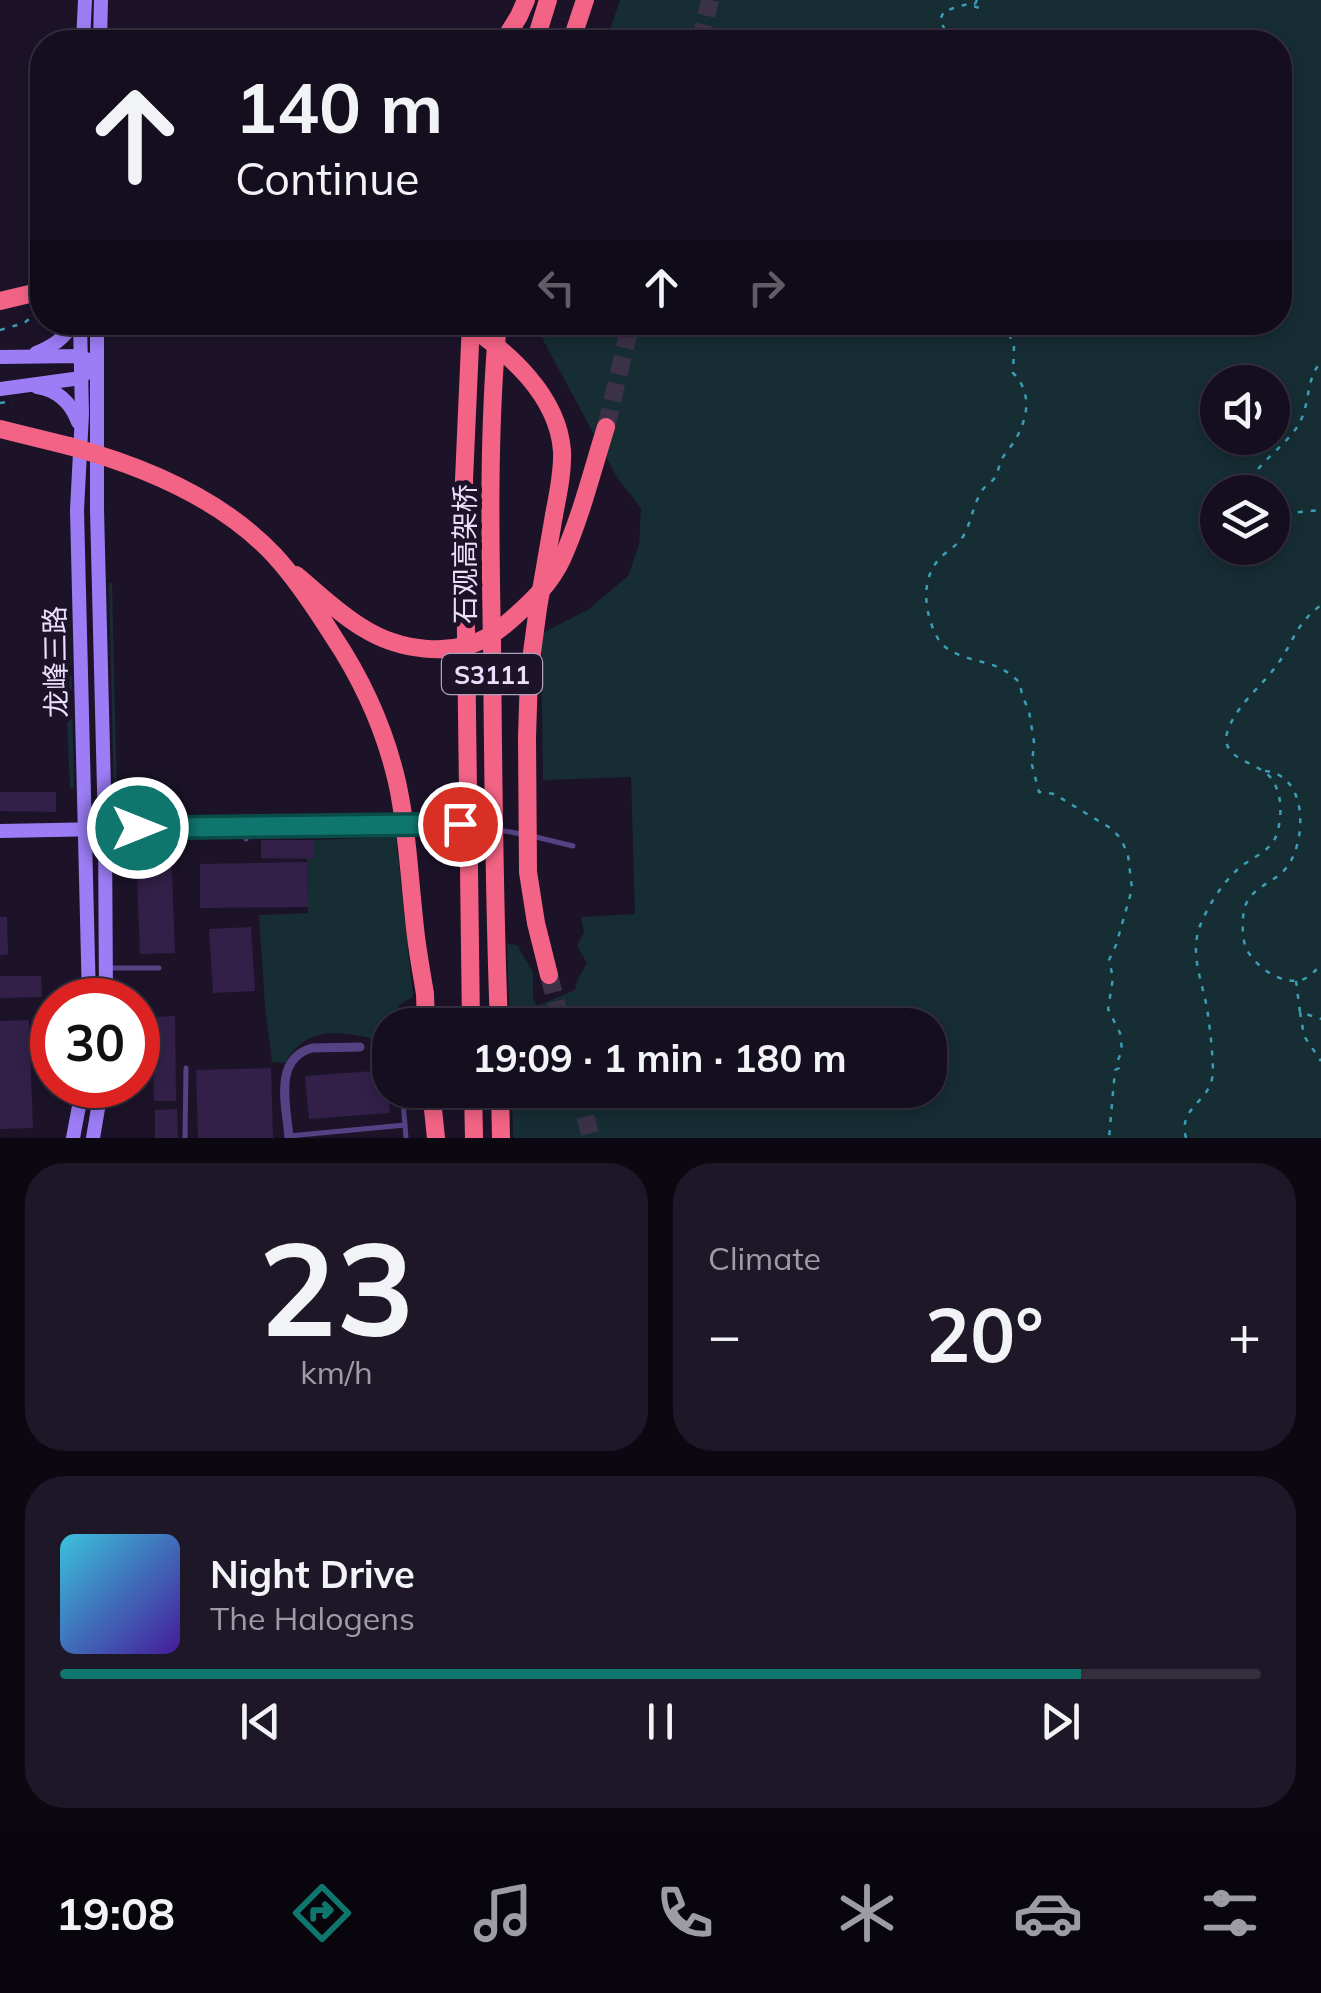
<!DOCTYPE html>
<meta charset="utf-8">
<style>
:root{--surface:#150e1f;--page:#1e1728;--text:#f1f3f6;--muted:#9d9ca4;--line:#342e3d;--accent:#0f766e}
body{margin:0;font-family:Mulish,"Noto Sans SC",sans-serif;background:var(--page);color:var(--text);height:100vh;display:flex;flex-direction:column;font-size:38px;white-space:nowrap}
*{box-sizing:border-box;margin:0}
p{font-size:32px;color:var(--muted)}
.icon{flex:none;width:55px;height:55px;fill:none;stroke:currentColor;stroke-width:2;stroke-linecap:round;stroke-linejoin:round}
.map{position:relative;height:1138px;overflow:hidden}
.panel{display:flex;flex-direction:column;gap:25px;padding:25px;background:#0c0811;flex:1}
.panel>*{flex:none}
.guide{position:absolute;left:30px;top:30px;width:1262px;height:305px;border-radius:40px;box-shadow:0 5px 15px #0003,0 0 0 2px var(--line);background:#150e1f;color:var(--text);overflow:hidden}
.controls{position:absolute;left:1200px;top:365px;display:grid;gap:20px}
.controls a{display:grid;place-items:center;width:90px;height:90px;border-radius:50%;background:var(--surface);box-shadow:0 5px 15px #0003,0 0 0 2px var(--line);font-size:50px}
.speed{position:absolute;left:30px;top:978px;display:flex;gap:20px;font-size:50px;font-weight:700;text-align:center}
.speed>*{display:grid;place-content:center;width:130px;height:130px;border-radius:50%;background:var(--surface);box-shadow:0 5px 15px #0003,0 0 0 2px var(--line);line-height:1}
.speed .limit{border:15px solid #d22;background:#fff;color:#111}
.pin{position:absolute;display:grid;place-items:center;width:85px;height:85px;color:#fff;margin:-42px;border:5px solid #fff;border-radius:50%;box-shadow:0 2px 10px #0007}
.me{position:absolute;width:110px;margin:-55px;rotate:90deg;stroke-linejoin:round;filter:drop-shadow(0 0 8px #0008)}
.turn{display:flex;align-items:center;gap:35px;height:210px;padding:0 40px;font-size:45px}
.turn .icon{width:130px;height:130px;stroke-width:2.5}
.turn b{display:block;font-size:70px;line-height:85px}
.lanes{display:flex;align-items:center;height:95px;padding:0 40px;background:#0003;justify-content:center;gap:50px;direction:ltr}
.lanes .off{opacity:.35}
.big{font-size:75px;font-weight:700;line-height:1.1}
.panel .card{flex:1;display:flex;flex-direction:column;justify-content:center;gap:15px;min-width:0;padding:0 35px;border-radius:40px;background:var(--page)}
.panel .dial{align-items:center;gap:0}
.dial b{font-size:130px;line-height:1}
.song{display:flex;align-items:center;gap:30px}
.cover{width:120px;height:120px;border-radius:15px;background:linear-gradient(135deg,hsl(190 70% 55%),hsl(260 70% 35%))}
.played{height:10px;border-radius:5px;background:linear-gradient(90deg,var(--accent) 85%,var(--line) 85%)}
.keys{display:flex;justify-content:space-around;direction:ltr}
.heat{display:flex;justify-content:space-between;align-items:center;font-size:55px;direction:ltr}
.panel .tiles{flex:1;display:grid;gap:25px;grid-template-columns:1fr 1fr}
.card:last-child{grid-column:span 2}
.trip{position:absolute;left:372px;top:1008px;width:575px;height:100px;border-radius:40px;background:var(--surface);box-shadow:0 5px 15px #0003,0 0 0 2px var(--line);font-weight:700;line-height:100px;text-align:center}
.dock{display:flex;height:160px;justify-content:space-around;align-items:center;background:#08060c;color:var(--muted)}
.dock .icon{width:70px;height:70px}
.dock .selected{color:var(--accent)}
.dock b{font-size:45px;color:var(--text)}
.map>svg:first-child{display:block}
.green{fill:#162d33;fill-rule:evenodd}
.building{fill:#322049}
.lines{fill:none;stroke-linecap:round;stroke-linejoin:round}
.highway-tunnel{stroke:#3b3149;stroke-width:18;stroke-dasharray:18 9;stroke-linecap:butt}
.path{stroke:#3b9eb3;stroke-width:2.5;stroke-dasharray:5 8;stroke-linecap:butt}
.lane{stroke:#544284;stroke-width:5}
.street{stroke:#544284;stroke-width:9}
.secondary{stroke:#9c7df5;stroke-width:14}
.highway{stroke:#f36385;stroke-width:18}
.highway-bridge{stroke:#f36385;stroke-width:18}
.route-casing{stroke:#0a4d48;stroke-width:25}
.route{stroke:#0f766e;stroke-width:18}
.labels{text-anchor:middle;dominant-baseline:central;stroke-width:10;stroke-linejoin:round;paint-order:stroke}
.shield{fill:#1c1329;stroke:#aca1bd;stroke-width:2.5}
.shield-label{font-size:25px;font-weight:bold;fill:#e9defc}
.street-label{font-size:28px;fill:#e9defc;stroke:#1c1329}
</style>
<div class="map">
<svg width="1321" height="1138" viewBox="0 0 1321 1138">
<rect width="100%" height="100%" fill="#1c1329"/>
<g class="green">
<path d="M620,0h701v1138h-808l-1,-48h418v-65h-420l-3,-81 10,1 16,27v25l4,9 38,-16 2,-9 10,-18 -10,-17 7,-14 -3,-15 54,-3 -4,-137 -88,3 -2,-146 48,-25 39,-33 11,-31 2,-37 -23,-29 -84,-156 746,-1v-280h-674zM1218,382h54v56h-54zM1218,492h54v56h-54z"/>
<path d="M109,583h3l5,217h-3z"/>
<path d="M62,611h8l4,177h-4z"/>
<path d="M396,837l17,160 -14,8 3,20h-12v47l-18,1 3,-19 -5,-16c-36,-8 -65,-10 -85,25l-13,-1 -7,-55 -6,-92 49,-2 -1,-54 7,-19z"/>
</g>
<g class="building">
<path d="M0,792h56v20l-56,-1z"/>
<path d="M261,840h53v19l-53,-1z"/>
<path d="M171,849l4,104 -35,1 -4,-103z"/>
<path d="M307,862l1,45 -108,1v-44z"/>
<path d="M0,917h7l1,37 -8,1z"/>
<path d="M251,927l4,64 -42,2 -4,-64z"/>
<path d="M0,976h41l1,21 -42,1z"/>
<path d="M175,1016l1,85h-22l-2,-84z"/>
<path d="M29,1020l4,108 -33,1v-108z"/>
<path d="M271,1068l2,70h-75l-2,-68z"/>
<path d="M387,1070l3,43 -81,6 -4,-43z"/>
<path d="M177,1109l1,29h-23v-28z"/>
</g>
<g class="lines">
<g class="highway-tunnel">
<path d="M700,42l10,-42"/>
<path d="M606,427l25,-105"/>
<path d="M549,975l13,50"/>
<path d="M579,1090l12,48"/>
</g>
<g class="path">
<path d="M944,42l2,-10 -6,-12 4,-9 24,-7 11,4v-4h-4l2,-4"/>
<path d="M1004,322l10,24 -1,27c20,20 15,46 1,69 -4,6 -10,12 -13,19 -1,2 -4,13 -5,15 -4,7 -11,9 -15,16 -8,14 -10,30 -17,43 -6,10 -14,14 -22,21 -22,21 -18,55 -6,79 12,25 45,23 66,34 7,4 13,9 18,14l2,12 7,16 5,31 -2,23 7,27 15,2 58,35 9,10 7,16 4,34 -16,56 -7,15 4,18 -5,31 12,24 2,17 -4,10 1,8 -4,2 -6,68"/>
<path d="M0,330l24,-7 13,-10"/>
<path d="M0,403l13,-2"/>
<path d="M1247,492c1,-24 41,-46 53,-70 10,-19 6,-44 21,-60"/>
<path d="M1272,515l49,-5"/>
<path d="M1265,771c43,4 42,69 22,96 -13,17 -37,19 -43,43 -2,11 -2,28 2,38 9,19 37,39 58,31 7,-3 12,-9 17,-15"/>
<path d="M1296,981l4,31 21,7"/>
<path d="M1300,1012l4,24 17,25"/>
<path d="M1186,1138c-8,-30 21,-35 26,-59 2,-10 0,-21 0,-31 -2,-15 -3,-30 -6,-45 -6,-28 -17,-54 -4,-82 8,-18 20,-37 34,-50 15,-15 37,-18 42,-41 4,-17 4,-37 -7,-52 -12,-16 -51,-18 -44,-45 8,-27 34,-46 50,-68 18,-25 17,-39 44,-60"/>
</g>
<g class="lane">
<path d="M473,825l48,9"/>
<path d="M383,826l79,-2"/>
<path d="M532,836l41,10"/>
<path d="M246,839v-11"/>
<path d="M109,968h50"/>
<path d="M403,1101l3,37"/>
<path d="M289,1136l116,-11"/>
<path d="M185,1138l1,-70"/>
</g>
<g class="street">
<path d="M105,829l278,-3"/>
<path d="M289,1138c-2,-30 -17,-79 23,-90l48,-1"/>
</g>
<g class="secondary">
<path d="M83,42l2,-42"/>
<path d="M100,42l1,-42"/>
<path d="M80,322l2,92 -5,96 12,490"/>
<path d="M97,322v188l8,319 1,171"/>
<path d="M36,353c17,-7 28,-14 38,-31"/>
<path d="M0,357l80,-1 8,4"/>
<path d="M37,387c21,3 34,16 41,35"/>
<path d="M0,389l81,-11 5,-5"/>
<path d="M0,831l105,-2"/>
<path d="M73,1138l10,-53"/>
<path d="M93,1138l9,-53"/>
</g>
<g class="highway">
<path d="M503,42l16,-26 7,-16"/>
<path d="M535,42l13,-42"/>
<path d="M571,42l14,-42"/>
<path d="M0,301l42,-10"/>
<path d="M464,322c44,30 94,73 98,129 1,21 -4,43 -8,64"/>
<path d="M0,429l69,17"/>
<path d="M296,575c22,18 43,39 67,53 35,22 87,30 125,9 9,-5 17,-12 25,-19 19,-17 38,-35 49,-59 19,-42 30,-88 44,-132"/>
<path d="M425,994l1,31"/>
<path d="M431,1090l5,48"/>
<path d="M473,1090l1,48"/>
<path d="M500,1090l1,48"/>
</g>
<g class="highway-bridge">
<path d="M498,322c-10,107 -8,214 -6,321 1,127 2,255 7,382"/>
<path d="M69,446c74,20 153,53 206,110 22,24 41,53 58,80 30,45 52,94 64,146 10,45 12,91 17,136 2,26 7,51 11,76"/>
<path d="M549,975l-13,-52 -8,-51 -1,-135 2,-62 9,-67 16,-93"/>
<path d="M471,1025l-7,-545 7,-158"/>
</g>
</g>
<g class="lines">
<g class="route-casing">
<path id="route" d="M138,828l322,-4"/>
</g>
<use href="#route" class="route"/>
</g>
<g class="labels">
<rect class="shield" x="442" y="654" width="100" height="40" rx="8"/>
<g class="shield-label">
<text x="492" y="674">S3111</text>
</g>
<g class="street-label">
<text transform="translate(464 554) rotate(-90)">石观高架桥</text>
<text transform="translate(55 662) rotate(-91)">龙峰三路</text>
</g>
</g>
</svg>
<div class="controls">
<a><svg class="icon" aria-label="sound" viewBox="0 0 24 24"><path d="M4 9h4l5-4v14l-5-4H4zM17 9q2 3 0 6"/></svg></a>
<a><svg class="icon" aria-label="layers" viewBox="0 0 24 24"><path d="M12 4l9 5-9 5-9-5zM3 14l9 5 9-5"/></svg></a>
</div>
<div class="speed"><div class="limit">30</div></div>
<div class="pin" style="left:460px;top:824px;background:#d93025"><svg class="icon" aria-label="arrive" viewBox="0 0 24 24"><path d="M6 21V4h12l-3 4 3 4H6"/></svg></div>
<svg class="me" style="left:138px;top:828px" viewBox="-20 -20 40 40"><circle r="17" fill="#0f766e" stroke="#fff" stroke-width="3"/><path d="M0-11L8 9 0 5-8 9z" fill="#fff"/></svg>
<div class="trip">19:09 · 1 min · 180 m</div>
<div class="guide">
<div class="turn"><svg class="icon" aria-label="ahead" viewBox="0 0 24 24"><path d="M12 20V5M6 11l6-6 6 6"/></svg><div><b>140 m</b>Continue</div></div>
<div class="lanes"><svg class="icon off" aria-label="left" viewBox="0 0 24 24"><path d="M17 20v-9H6M10 6l-5 5 5 5"/></svg><svg class="icon" aria-label="ahead" viewBox="0 0 24 24"><path d="M12 20V5M6 11l6-6 6 6"/></svg><svg class="icon off" aria-label="right" viewBox="0 0 24 24"><path d="M7 20v-9h11M14 6l5 5-5 5"/></svg></div>
</div>
</div>
<section class="panel">
<div class="tiles">
<div class="card dial"><b>23</b><p>km/h</p></div>
<div class="card"><p>Climate</p>
<div class="heat"><a>−</a><b class="big">20°</b><a>+</a></div>
</div>
<div class="card">
<div class="song"><i class="cover"></i><div><b>Night Drive</b><p>The Halogens</p></div></div>
<div class="played"></div>
<div class="keys"><svg class="icon" aria-label="previous" viewBox="0 0 24 24"><path d="M18 5L8 12l10 7zM5 5v14"/></svg><svg class="icon" aria-label="pause" viewBox="0 0 24 24"><path d="M8 5v14M16 5v14"/></svg><svg class="icon" aria-label="next" viewBox="0 0 24 24"><path d="M6 5l10 7-10 7zM19 5v14"/></svg></div>
</div>
</div>
</section>
<nav class="dock">
<b>19:08</b>
<svg class="icon selected" aria-label="directions" viewBox="0 0 24 24"><path d="M12 3l9 9-9 9-9-9zM9 14v-3h6M13 9l2 2-2 2"/></svg>
<svg class="icon" aria-label="music" viewBox="0 0 24 24"><path d="M9 18V5l10-2v13"/><circle cx="6" cy="18" r="3"/><circle cx="16" cy="16" r="3"/></svg>
<svg class="icon" aria-label="phone" viewBox="0 0 24 24"><path d="M5 4h4l2 5-3 2q2 4 5 5l2-3 5 2v4C11 20 4 13 5 4z"/></svg>
<svg class="icon" aria-label="climate" viewBox="0 0 24 24"><path d="M12 3v18M4 7l16 10M4 17L20 7"/></svg>
<svg class="icon" aria-label="car" viewBox="0 0 24 24"><path d="M5 17H2v-5l4-1 3-4h7l3 4 3 1v5h-3M9 17h6M6 11h13"/><circle cx="7" cy="17" r="2"/><circle cx="17" cy="17" r="2"/></svg>
<svg class="icon" aria-label="filters" viewBox="0 0 24 24"><path d="M4 7h16M4 17h16"/><circle cx="9" cy="7" r="2"/><circle cx="15" cy="17" r="2"/></svg>
</nav>
